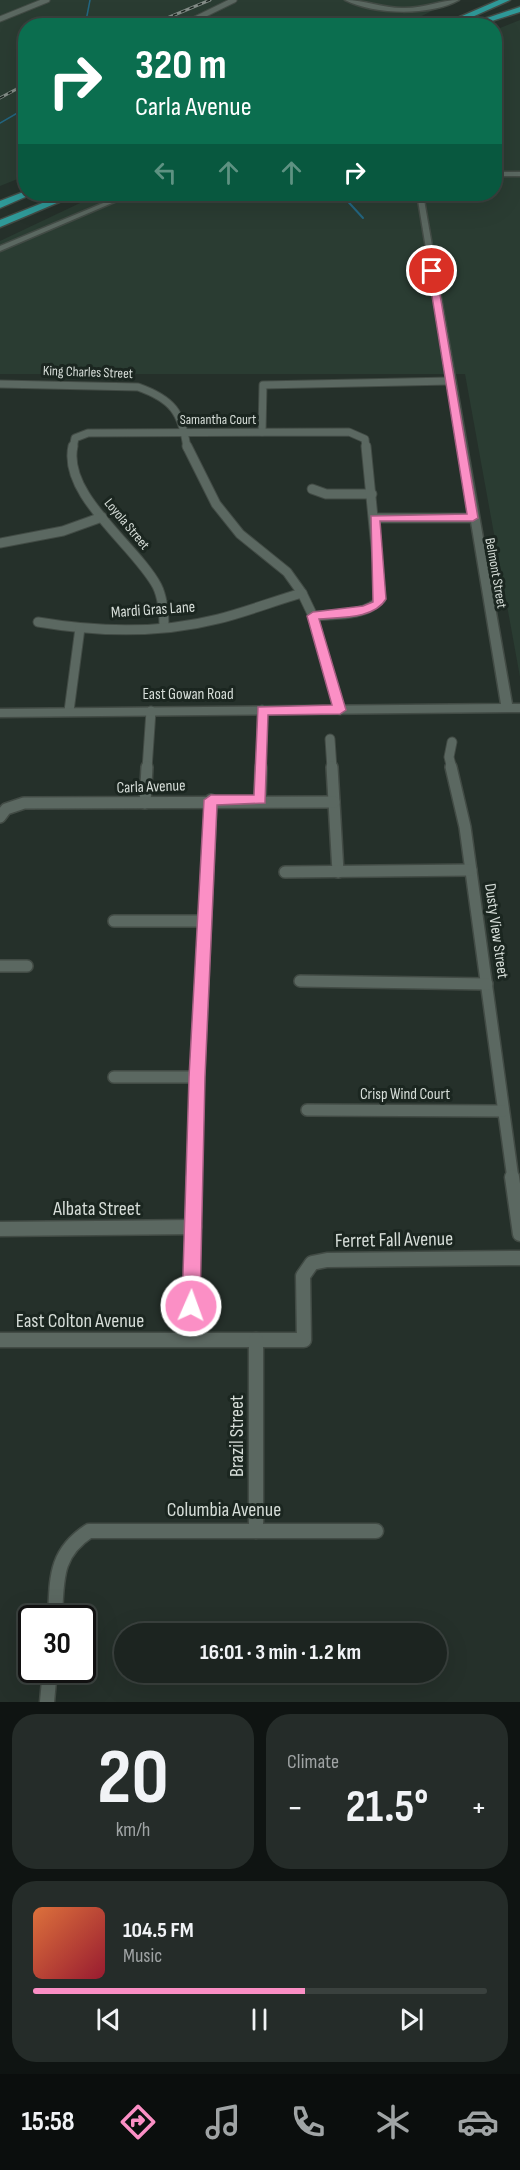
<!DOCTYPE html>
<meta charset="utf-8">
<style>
:root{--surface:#1c2420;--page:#252c29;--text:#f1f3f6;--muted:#a0a4a5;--line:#3a413e;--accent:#fb8fc5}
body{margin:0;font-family:"Sofia Sans Condensed",sans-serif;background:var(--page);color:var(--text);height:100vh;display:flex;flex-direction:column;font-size:22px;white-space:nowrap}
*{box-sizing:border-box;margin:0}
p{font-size:20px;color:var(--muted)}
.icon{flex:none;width:33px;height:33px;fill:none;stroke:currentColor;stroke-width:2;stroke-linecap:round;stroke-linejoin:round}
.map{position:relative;height:1702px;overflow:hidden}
.panel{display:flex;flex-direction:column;gap:12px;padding:12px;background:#0f1412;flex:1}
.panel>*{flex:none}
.top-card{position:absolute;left:18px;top:18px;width:484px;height:183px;border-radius:24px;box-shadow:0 6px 24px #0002,0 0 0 2px var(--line);background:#0b6e4f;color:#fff;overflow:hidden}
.speed{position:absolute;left:18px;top:1605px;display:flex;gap:12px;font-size:30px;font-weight:700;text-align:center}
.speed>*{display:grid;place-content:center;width:78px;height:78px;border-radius:50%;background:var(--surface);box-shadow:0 6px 24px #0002,0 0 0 2px var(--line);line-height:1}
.speed .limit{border:3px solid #111;border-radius:9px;background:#fff;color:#111}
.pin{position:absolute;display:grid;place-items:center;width:51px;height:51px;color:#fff;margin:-26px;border:3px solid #fff;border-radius:50%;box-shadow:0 2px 6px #0007}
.me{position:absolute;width:66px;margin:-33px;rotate:2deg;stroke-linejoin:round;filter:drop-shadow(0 0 4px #0008)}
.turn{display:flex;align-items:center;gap:21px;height:126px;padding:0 18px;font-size:27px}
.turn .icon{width:78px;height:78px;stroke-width:2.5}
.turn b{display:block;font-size:42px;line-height:51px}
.lanes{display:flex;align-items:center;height:57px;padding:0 18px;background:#0003;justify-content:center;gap:30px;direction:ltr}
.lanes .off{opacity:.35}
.big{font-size:45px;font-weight:700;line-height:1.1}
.panel .widget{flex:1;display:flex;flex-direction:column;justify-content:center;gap:9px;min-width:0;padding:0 21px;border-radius:24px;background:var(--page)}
.panel .dial{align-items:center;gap:0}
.dial b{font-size:78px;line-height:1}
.song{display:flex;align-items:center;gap:18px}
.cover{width:72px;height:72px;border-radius:9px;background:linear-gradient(135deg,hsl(20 70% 55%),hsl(350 70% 35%))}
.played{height:6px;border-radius:3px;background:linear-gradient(90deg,var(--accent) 60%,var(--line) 60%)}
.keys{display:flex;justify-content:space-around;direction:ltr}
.heat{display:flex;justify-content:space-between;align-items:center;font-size:33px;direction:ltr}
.panel .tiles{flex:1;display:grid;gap:12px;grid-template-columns:1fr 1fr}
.widget:last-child{grid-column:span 2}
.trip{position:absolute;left:114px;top:1623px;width:333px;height:60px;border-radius:30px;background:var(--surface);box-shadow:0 6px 24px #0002,0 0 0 2px var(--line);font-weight:700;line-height:60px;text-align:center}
.tab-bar{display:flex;height:96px;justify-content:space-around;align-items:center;background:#0b0e0d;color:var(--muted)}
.tab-bar .icon{width:42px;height:42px}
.tab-bar .selected{color:var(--accent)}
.tab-bar b{font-size:27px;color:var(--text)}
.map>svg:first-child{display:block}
.built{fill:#2a3c32}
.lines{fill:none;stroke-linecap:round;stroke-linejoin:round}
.stream-far1{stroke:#236681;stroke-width:1.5}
.stream{stroke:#236681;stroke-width:2}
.minor-far4-casing{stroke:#424b45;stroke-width:7}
.minor-far3-casing{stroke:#424b45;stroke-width:9}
.minor-far2-casing{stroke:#424b45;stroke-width:11}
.minor-far1-casing{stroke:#424b45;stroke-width:14}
.minor-casing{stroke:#424b45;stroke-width:17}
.tertiary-casing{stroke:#424b45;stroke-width:3}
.motorway-casing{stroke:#424b45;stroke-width:3}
.minor-far4{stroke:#5b6861;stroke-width:5}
.minor-far3{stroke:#5b6861;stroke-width:7}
.minor-far2{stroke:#5b6861;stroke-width:9}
.minor-far1{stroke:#5b6861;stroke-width:11}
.minor{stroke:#5b6861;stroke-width:14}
.tertiary{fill:#5b6861;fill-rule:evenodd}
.motorway{fill:#2f9998;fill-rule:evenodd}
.rail-casing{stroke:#838c87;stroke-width:3}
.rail{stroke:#1b2620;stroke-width:1.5;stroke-dasharray:4.5;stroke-linecap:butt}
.route{fill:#fb8fc5;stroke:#a35d80;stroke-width:1.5}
.labels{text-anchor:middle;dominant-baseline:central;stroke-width:6;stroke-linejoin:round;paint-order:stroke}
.far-street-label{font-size:14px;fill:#d6ddd8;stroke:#1b2620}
.street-label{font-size:16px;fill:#d6ddd8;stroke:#1b2620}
.near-street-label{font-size:20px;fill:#d6ddd8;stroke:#1b2620}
</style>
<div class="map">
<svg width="520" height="1702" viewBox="0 0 520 1702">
<rect width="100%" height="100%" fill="#25302a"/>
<g class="built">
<path d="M0,0h455l-52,25 -377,1 -1,150 -25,10z"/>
<path d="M520,20v657l-55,-303h-465v-133l99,-47h396v-164z"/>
</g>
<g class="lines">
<g class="stream-far1">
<path d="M85,26l5,-26"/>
<path d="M0,123l26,-15"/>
<path d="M341,194l3,3"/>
</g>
<path class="stream" d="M342,195l21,23"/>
<g class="minor-far4-casing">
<g id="minor-far4">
<path d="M0,19l47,-19"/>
<path d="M181,26l53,-26"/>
</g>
</g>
<g class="minor-far3-casing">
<g id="minor-far3">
<path d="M0,384l138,3c34,12 44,25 49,61"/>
<path d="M262,432l1,-47 187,-4"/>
<path d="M73,448l2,-10 13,-5 261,-1 16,7 1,9"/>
</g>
</g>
<g class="minor-far2-casing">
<g id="minor-far2">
<path d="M73,446c-11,49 63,100 84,140 6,12 7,28 7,41"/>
<path d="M187,446l29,58 24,30 47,38 15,21 11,23 27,94"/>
<path d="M312,489l14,5h46"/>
<path d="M375,518h98"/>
<path d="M0,543l63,-12 39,-14"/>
<path d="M313,616c23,-2 51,1 68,-17l-15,-153"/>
<path d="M38,622c59,10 121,12 180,-3 28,-7 56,-18 84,-26"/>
<path d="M69,711l11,-83"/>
<path d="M330,739l2,30"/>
<path d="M147,769l4,-58"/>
<path d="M261,769l1,-59"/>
<path d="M452,769l-3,-12 3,-15"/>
</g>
</g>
<g class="minor-far1-casing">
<g id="minor-far1">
<path d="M332,767l6,105"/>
<path d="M451,767l14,60 48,352"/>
<path d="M260,800l1,-33"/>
<path d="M145,803l2,-36"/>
<path d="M0,817l6,-8 18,-6 310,-1"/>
<path d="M285,872l186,-2"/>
<path d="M114,921h91"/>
<path d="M0,966h27"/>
<path d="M300,981l187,3"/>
<path d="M114,1077h83"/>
<path d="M307,1110l196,1"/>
<path d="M194,1179l17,-379"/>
</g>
</g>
<g class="minor-casing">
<g id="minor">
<path d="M512,1177l8,57"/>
<path d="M0,1229l194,-2"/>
<path d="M191,1307l3,-130"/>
<path d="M0,1340h304l-1,-64 9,-13 15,-3 193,-2"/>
<path d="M256,1340v191"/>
<path d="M55,1618c2,-38 -1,-64 34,-87h287"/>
<path d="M47,1702l3,-32"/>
</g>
</g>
<g class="tertiary-casing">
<g id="tertiary">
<path d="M345,0c19,0 38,8 57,8 21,1 38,-8 57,-8 -28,16 -85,15 -114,0z"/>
<rect x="495" y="172" width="25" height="4"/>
<path d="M125,194h8l-133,57v-5z"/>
<path d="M417,194h6l89,510h8v8l-520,5v-8l501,-5z"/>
</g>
</g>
<g class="motorway-casing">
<g id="motorway">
<path d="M499,0h11l-58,26h-13z"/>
<path d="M520,7v5l-41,13 -4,-3z"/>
<path d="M26,191l6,3 -32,14v-7z"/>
<path d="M65,194h13l-78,33v-7z"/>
</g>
</g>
<use href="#minor-far4" class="minor-far4"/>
<use href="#minor-far3" class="minor-far3"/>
<use href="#minor-far2" class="minor-far2"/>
<use href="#minor-far1" class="minor-far1"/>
<use href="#minor" class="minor"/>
<use href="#tertiary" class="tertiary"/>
<use href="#motorway" class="motorway"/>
<g class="rail-casing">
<g id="rail">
<path d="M148,26l62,-26"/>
<path d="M0,98l26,-14"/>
</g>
</g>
<use href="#rail" class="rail"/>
</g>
<path class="route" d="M432,268l4,3 42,247 -5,3h-93l6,78c-12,20 -45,18 -67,20l27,91 -6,4 -72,1 -3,88 -48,2 -12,272 -5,229 -3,7 -6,2 -6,-2 -3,-7 7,-229 15,-277 7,-5h43l4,-88 74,-2 -25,-89 6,-4 50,-6 10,-4 -2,-86 96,-2 -39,-243z"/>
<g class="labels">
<g class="far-street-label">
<text transform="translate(88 372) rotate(2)">King Charles Street</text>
<text x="218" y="419">Samantha Court</text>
<text transform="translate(127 524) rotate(50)">Loyola Street</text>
<text transform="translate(496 573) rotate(80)">Belmont Street</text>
</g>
<g class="street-label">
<text transform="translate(153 610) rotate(-4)">Mardi Gras Lane</text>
<text x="188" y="694">East Gowan Road</text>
<text transform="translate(151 787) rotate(-2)">Carla Avenue</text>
<text transform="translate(496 931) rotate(82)">Dusty View Street</text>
<text x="405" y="1094">Crisp Wind Court</text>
</g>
<g class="near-street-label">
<text x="97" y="1209">Albata Street</text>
<text transform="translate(394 1240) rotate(-1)">Ferret Fall Avenue</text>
<text x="80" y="1321">East Colton Avenue</text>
<text transform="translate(237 1436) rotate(-90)">Brazil Street</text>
<text x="224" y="1510">Columbia Avenue</text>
</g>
</g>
</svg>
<div class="speed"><div class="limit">30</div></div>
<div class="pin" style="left:432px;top:271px;background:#d93025"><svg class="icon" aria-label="arrive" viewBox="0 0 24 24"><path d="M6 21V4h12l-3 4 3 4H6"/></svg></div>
<svg class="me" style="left:191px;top:1306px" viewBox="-20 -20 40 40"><circle r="17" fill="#fb8fc5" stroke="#fff" stroke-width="3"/><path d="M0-11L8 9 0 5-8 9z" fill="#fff"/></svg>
<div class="trip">16:01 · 3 min · 1.2 km</div>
<div class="top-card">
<div class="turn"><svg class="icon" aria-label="right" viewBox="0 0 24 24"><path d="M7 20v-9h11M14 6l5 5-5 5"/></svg><div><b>320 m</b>Carla Avenue</div></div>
<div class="lanes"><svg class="icon off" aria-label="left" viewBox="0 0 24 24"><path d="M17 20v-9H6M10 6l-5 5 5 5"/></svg><svg class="icon off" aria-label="ahead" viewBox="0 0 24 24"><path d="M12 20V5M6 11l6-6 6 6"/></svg><svg class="icon off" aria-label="ahead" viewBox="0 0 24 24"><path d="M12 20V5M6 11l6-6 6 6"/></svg><svg class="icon" aria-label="right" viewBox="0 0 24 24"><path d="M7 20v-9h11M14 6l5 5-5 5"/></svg></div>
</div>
</div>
<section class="panel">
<div class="tiles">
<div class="widget dial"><b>20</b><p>km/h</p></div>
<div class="widget"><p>Climate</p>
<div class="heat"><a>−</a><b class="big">21.5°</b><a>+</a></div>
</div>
<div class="widget">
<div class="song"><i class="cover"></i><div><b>104.5 FM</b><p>Music</p></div></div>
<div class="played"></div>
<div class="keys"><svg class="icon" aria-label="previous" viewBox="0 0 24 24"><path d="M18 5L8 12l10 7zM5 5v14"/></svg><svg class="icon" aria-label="pause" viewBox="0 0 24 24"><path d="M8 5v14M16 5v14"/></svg><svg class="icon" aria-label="next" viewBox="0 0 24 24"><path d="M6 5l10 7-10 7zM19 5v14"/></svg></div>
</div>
</div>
</section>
<nav class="tab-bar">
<b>15:58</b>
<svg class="icon selected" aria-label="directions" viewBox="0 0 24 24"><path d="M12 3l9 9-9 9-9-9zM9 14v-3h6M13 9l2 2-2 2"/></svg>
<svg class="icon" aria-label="music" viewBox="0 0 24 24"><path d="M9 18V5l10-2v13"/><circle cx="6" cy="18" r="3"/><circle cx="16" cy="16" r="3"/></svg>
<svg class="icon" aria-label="phone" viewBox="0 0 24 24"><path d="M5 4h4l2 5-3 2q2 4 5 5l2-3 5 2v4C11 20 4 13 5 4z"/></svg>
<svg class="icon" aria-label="climate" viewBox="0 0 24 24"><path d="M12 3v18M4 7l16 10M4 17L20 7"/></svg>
<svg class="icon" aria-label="car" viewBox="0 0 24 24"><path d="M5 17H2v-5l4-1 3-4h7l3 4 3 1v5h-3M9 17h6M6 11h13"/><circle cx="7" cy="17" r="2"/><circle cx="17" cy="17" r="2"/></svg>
</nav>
